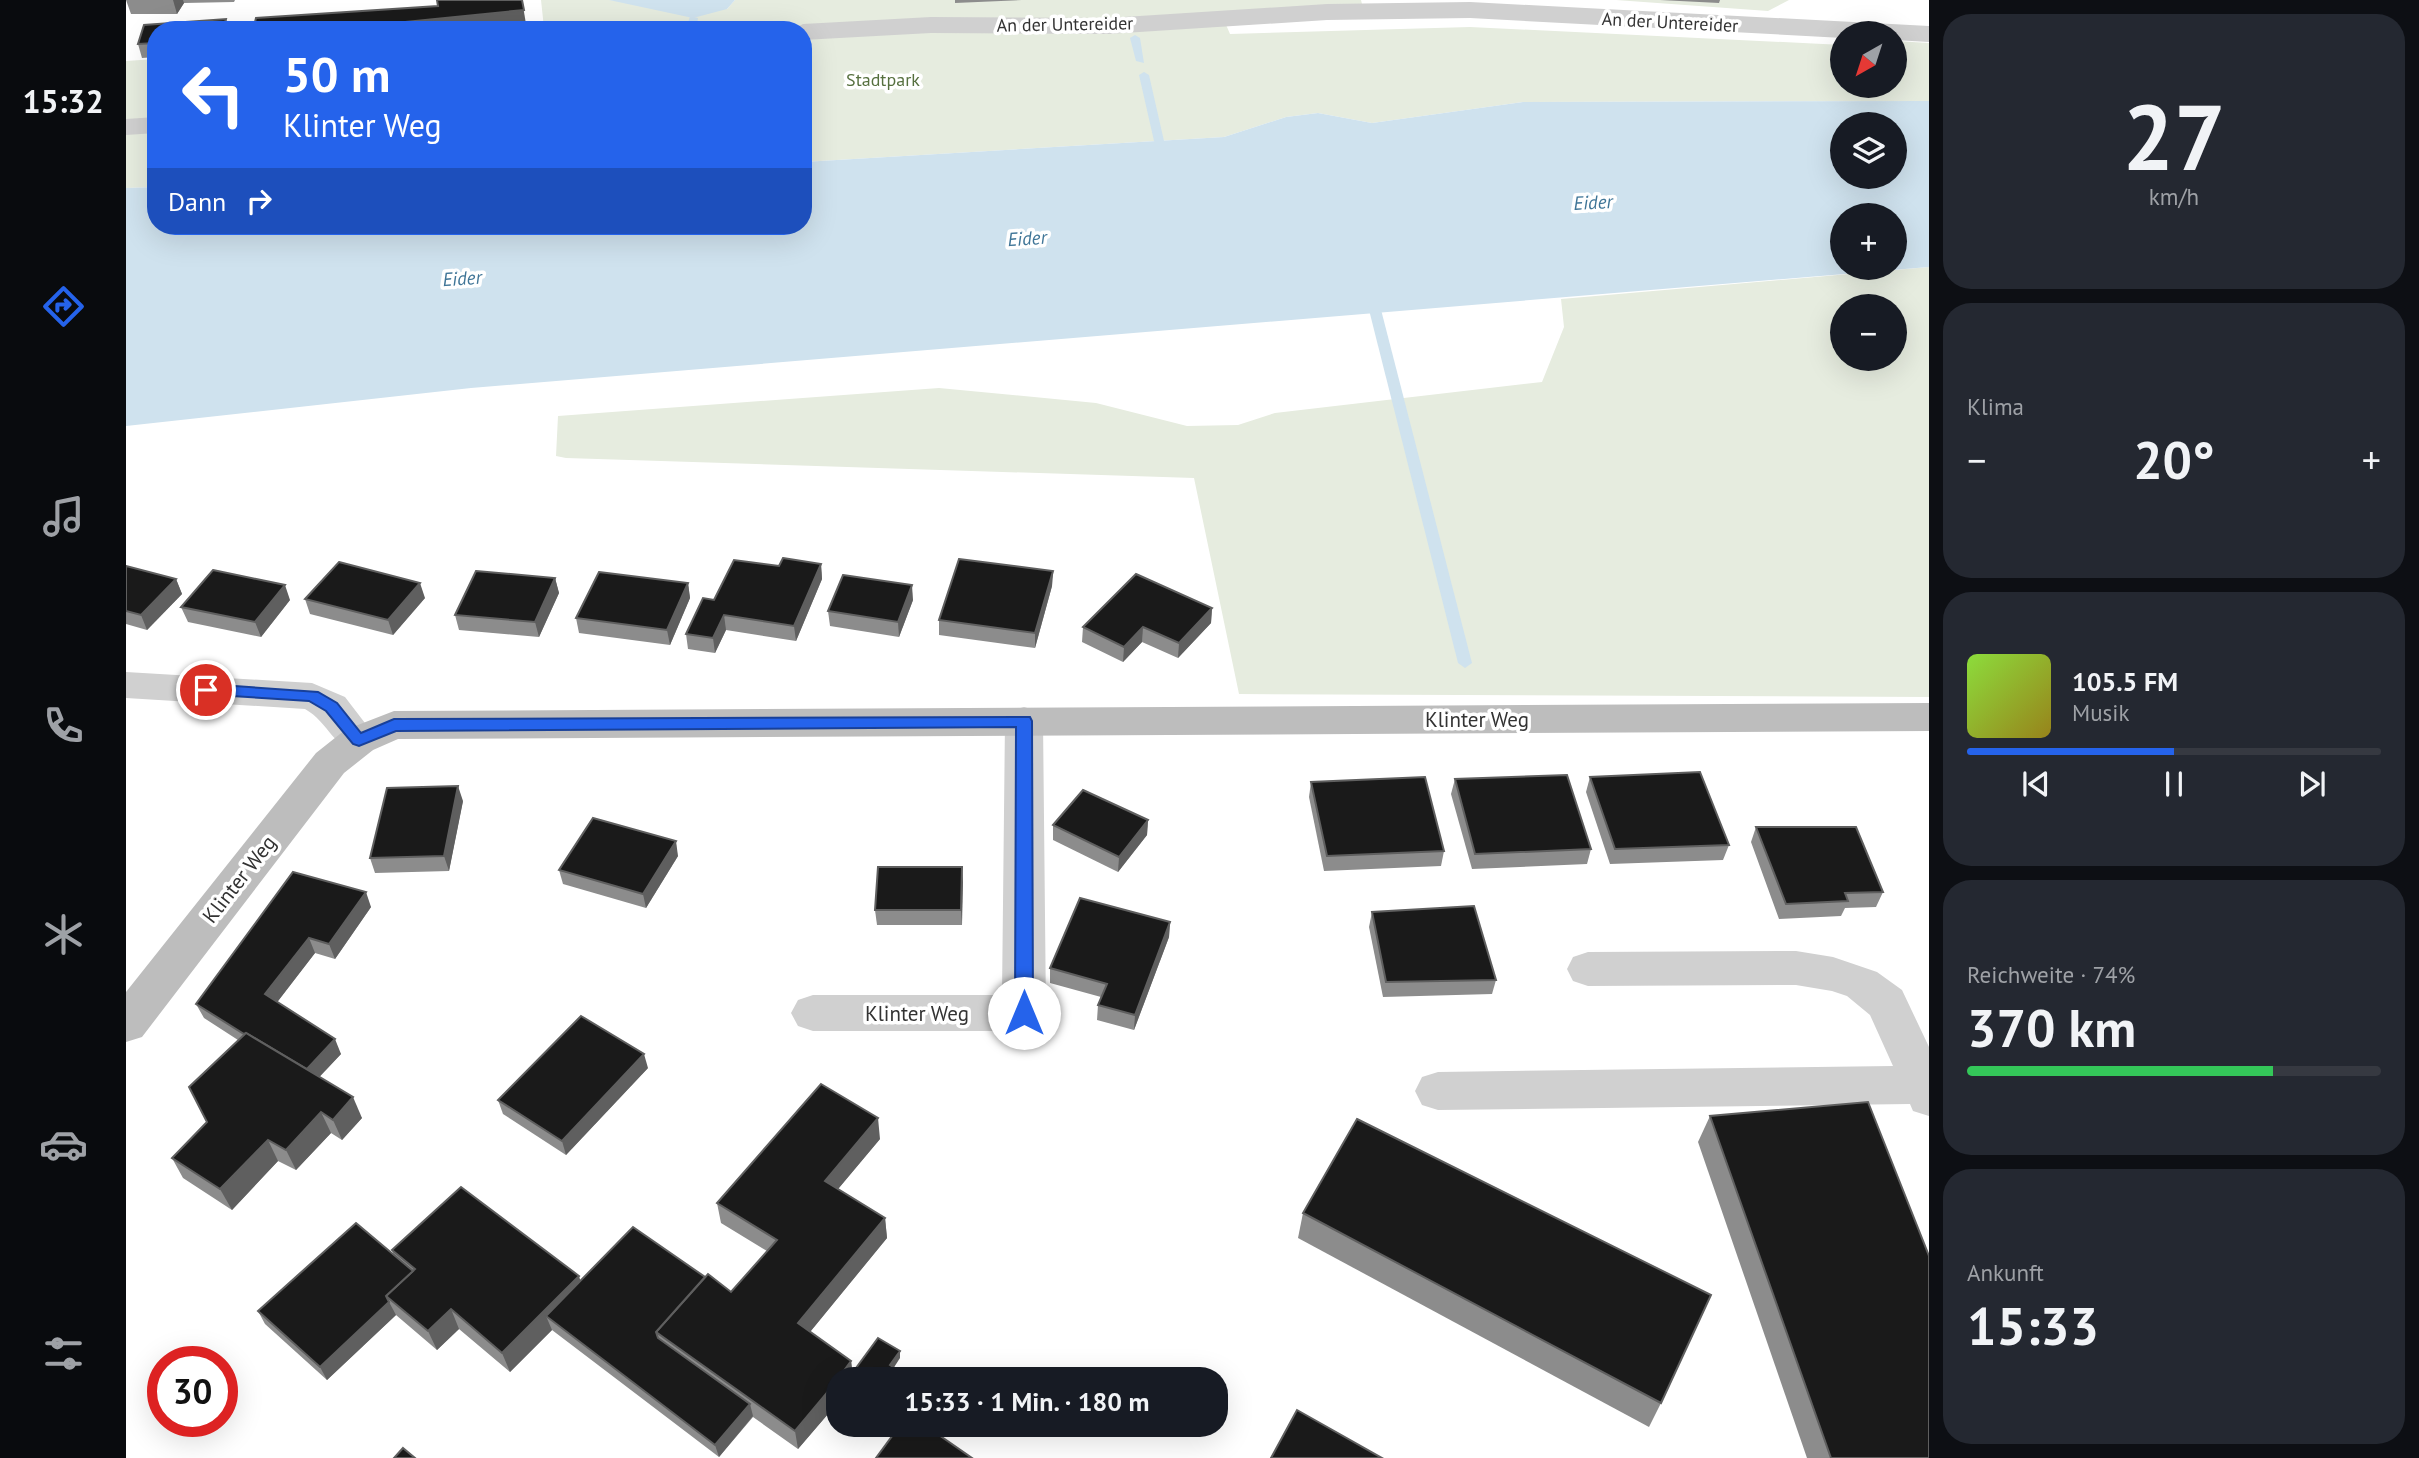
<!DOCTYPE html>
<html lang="de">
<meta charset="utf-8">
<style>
:root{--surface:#171b24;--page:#242831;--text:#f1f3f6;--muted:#9ea1a6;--line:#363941;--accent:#2563eb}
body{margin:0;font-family:"PT Sans",sans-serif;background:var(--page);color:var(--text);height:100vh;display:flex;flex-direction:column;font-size:26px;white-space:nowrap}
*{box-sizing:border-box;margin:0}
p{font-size:23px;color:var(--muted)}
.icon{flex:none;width:38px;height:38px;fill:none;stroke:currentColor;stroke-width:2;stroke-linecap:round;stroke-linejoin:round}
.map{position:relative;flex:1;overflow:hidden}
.details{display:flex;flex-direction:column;gap:14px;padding:14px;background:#0d0f14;width:490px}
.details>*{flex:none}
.hud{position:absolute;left:21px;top:21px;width:665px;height:214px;border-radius:28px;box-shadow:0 7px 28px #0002;background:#2563eb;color:#fff;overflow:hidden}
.needle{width:46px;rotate:219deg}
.controls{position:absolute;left:1704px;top:21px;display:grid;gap:14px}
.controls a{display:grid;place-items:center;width:77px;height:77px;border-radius:50%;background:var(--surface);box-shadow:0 7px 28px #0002;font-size:35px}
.speed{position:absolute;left:21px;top:1346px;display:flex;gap:14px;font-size:35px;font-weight:700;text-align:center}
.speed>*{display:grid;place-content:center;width:91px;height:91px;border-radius:50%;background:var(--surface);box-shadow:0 7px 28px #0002;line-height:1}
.speed .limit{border:10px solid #d22;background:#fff;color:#111}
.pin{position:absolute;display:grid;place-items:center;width:60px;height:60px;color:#fff;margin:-30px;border:4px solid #fff;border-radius:50%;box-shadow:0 2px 7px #0007}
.me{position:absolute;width:77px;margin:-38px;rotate:0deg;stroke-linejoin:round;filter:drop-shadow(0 0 5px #0008)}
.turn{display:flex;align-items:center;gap:24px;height:147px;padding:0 21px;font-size:32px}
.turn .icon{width:91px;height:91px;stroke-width:2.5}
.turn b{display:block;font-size:49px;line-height:60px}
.then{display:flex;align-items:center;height:66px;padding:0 21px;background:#0003;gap:14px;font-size:26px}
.big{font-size:52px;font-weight:700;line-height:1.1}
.details .tile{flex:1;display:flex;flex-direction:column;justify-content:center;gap:10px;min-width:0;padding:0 24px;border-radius:28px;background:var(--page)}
.details .dial{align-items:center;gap:0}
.dial b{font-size:91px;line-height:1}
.song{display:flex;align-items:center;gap:21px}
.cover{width:84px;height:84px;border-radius:10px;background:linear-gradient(135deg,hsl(90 70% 55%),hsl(50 70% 35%))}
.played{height:7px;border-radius:4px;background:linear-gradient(90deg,var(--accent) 50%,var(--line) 50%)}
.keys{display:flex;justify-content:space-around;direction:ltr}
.heat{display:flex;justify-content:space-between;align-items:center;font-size:38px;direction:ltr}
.charge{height:10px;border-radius:5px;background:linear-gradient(90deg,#34c759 74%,var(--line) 0)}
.trip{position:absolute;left:700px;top:1367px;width:402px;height:70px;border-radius:28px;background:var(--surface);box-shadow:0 7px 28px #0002;font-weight:700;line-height:70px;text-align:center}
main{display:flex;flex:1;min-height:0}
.tabs{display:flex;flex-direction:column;width:126px;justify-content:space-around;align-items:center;background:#090b0e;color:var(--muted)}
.tabs .icon{width:49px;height:49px}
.tabs .selected{color:var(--accent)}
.tabs b{font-size:32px;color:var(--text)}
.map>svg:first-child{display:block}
.green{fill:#e6ecdf;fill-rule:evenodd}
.water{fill:#cfe2ee;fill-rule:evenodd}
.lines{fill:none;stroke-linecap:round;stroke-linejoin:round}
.stream{fill:#cfe2ee;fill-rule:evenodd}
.street{fill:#d0d0d0;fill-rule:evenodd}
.secondary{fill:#bdbdbd;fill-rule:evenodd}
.wall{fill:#8c8c8c}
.shaded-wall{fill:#5f5f5f}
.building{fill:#1a1a1a;stroke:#5f5f5f;stroke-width:2}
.route{fill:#2563eb;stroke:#184099;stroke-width:2}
.labels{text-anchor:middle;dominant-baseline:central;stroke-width:7;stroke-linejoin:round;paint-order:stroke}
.far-street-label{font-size:18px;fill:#333;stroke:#fff}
.far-park-label{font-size:18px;fill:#56703f;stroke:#fff}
.far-water-label{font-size:19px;font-style:italic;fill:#3f7597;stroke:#fff}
.street-label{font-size:21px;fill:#333;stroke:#fff}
</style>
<main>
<nav class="tabs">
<b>15:32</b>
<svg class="icon selected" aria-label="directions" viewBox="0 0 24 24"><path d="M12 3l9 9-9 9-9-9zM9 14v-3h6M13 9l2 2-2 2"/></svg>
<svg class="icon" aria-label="music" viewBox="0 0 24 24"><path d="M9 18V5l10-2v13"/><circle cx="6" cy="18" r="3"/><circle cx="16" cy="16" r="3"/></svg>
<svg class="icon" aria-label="phone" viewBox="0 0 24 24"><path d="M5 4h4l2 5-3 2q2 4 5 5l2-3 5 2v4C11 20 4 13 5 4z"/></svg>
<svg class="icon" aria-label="climate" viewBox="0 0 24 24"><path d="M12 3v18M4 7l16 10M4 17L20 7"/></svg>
<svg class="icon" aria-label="car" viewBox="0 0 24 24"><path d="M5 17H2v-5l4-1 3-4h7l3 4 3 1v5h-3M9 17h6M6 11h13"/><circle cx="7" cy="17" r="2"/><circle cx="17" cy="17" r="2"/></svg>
<svg class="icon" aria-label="filters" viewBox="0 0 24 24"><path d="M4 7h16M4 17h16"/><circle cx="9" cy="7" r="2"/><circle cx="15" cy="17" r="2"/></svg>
</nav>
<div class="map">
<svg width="1803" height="1458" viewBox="0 0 1803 1458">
<rect width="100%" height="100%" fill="#fff"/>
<g class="green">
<path d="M415,0h68l118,9 8,-9h626l1,4 -141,9 9,21 240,-7 373,18v41h52v-45l34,2v58l-406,1 -151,21 -54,-10 -32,4 -62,20 -421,25v-132h-265l6,-2z"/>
<path d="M1490,0h173l-21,11z"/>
<path d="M30,59v128l-30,1v-127z"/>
<path d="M1803,267v430l-690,-3 -45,-216 -628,-20 -10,-2 2,-40 381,-28 157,15 91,23 51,-1 37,-12 267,-31 22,-55 -3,-28zM1717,306h52v53h-52z"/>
</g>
<g class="water">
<path d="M483,0h126l-8,9 -34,9z"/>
<path d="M1803,101v166l-1458,121 -345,38v-238l30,-1v39h647v-64l421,-25 62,-20 32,-4 54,10 151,-21zM1717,124h52v53h-52zM1717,215h52v53h-52z"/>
</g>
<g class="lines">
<g class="stream">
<path d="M564,16l8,2 -2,12h-10z"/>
<path d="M1009,35l5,3 4,25 -8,-2 -6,-23z"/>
<path d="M1018,72l5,3 15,66 -5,3 -5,-3 -15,-66z"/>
<path d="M1246,295l6,3 94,365 -7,5 -7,-5 -92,-365z"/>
</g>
<g class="street">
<path d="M1344,2l459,24v16l-34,-2v-7h-52v5l-373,-20 -143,2 -219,14 -177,-1 -128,7v-10h-11l11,-6 128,-7 177,1 219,-14z"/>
<path d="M30,117v16l-30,2v-16z"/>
<path d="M0,672l186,11 33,14 33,43 -5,10c-36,11 -41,-26 -68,-41l-179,-11z"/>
<path d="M898,707l14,4 5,10 3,292 -7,13 -15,5h-211l-15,-5 -7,-13 7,-13 15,-5h189l3,-274 5,-10z"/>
<path d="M1670,951l37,6 44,15 25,18 27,57v69l-16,-5 -3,-7 -472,6 -16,-5 -7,-14 7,-14 16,-5 455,-6 -23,-51 -23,-19 -15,-5 -36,-6 -208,1 -15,-5 -6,-12 6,-12 15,-5z"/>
</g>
<path class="secondary" d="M1803,703v28l-1531,8 -25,11 -29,23 -202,264 -16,5v-50l190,-239 29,-23 49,-19z"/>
</g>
<g class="wall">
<path d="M0,0h109l-1,2 -50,1 -7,11h-46z"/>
<path d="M829,0h67l-67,3z"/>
<path d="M1534,0h60l-1,3z"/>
<path d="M400,24l-57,6h-216z"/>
<path d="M30,30v27l-14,1 -4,-14z"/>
<path d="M695,564l1,15 -26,62 -70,-11 -11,23 -27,-4 -2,-15 28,-34 65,-34z"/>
<path d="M0,566l50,13 6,15 -35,36 -21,-6z"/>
<path d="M927,571l-1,15 -17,62 -96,-13v-15z"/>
<path d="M429,578l4,15 -20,44 -80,-7 -4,-15z"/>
<path d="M562,583l2,15 -20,47 -91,-12 -3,-15z"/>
<path d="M299,598l-32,37 -83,-21 -5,-15z"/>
<path d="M164,600l-29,37 -73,-15 -7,-15z"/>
<path d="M787,600l-14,37 -69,-11 -2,-15z"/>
<path d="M1086,608l-1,15 -33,35 -36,-16 -19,20 -41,-20 1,-15z"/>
<path d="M1464,777l139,68 -6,15 -113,4 -24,-72z"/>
<path d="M1329,779l136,70 -4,15 -115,5 -21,-75z"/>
<path d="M1185,782l133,69 -3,15 -117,5 -15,-74z"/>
<path d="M337,801l-14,70 -74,2 -5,-15z"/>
<path d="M1022,820l-1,15 -29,37 -65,-32v-15z"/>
<path d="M1630,827l127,65 -7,15 -31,1 -4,8 -62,3 -28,-77z"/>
<path d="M552,856l-32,52 -83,-24 -4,-14z"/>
<path d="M836,867v58h-85l-2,-15z"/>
<path d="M167,872l78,35 -36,52 -20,-6 -38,49 64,52 -22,23 43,41 -20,22 -11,-7 -35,37 -18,-9 -46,49 -49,-32 -11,-20 35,-36 31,-82 -34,-22 -8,-14z"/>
<path d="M1246,912l124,68 -4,14 -109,3 -14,-70z"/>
<path d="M1044,922l-1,15 -35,93 -37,-10 1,-15 3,-8 -51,-14v-15z"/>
<path d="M522,1068l-82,87 -63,-41 -5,-14z"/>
<path d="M1584,1116l219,342h-122l-109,-316z"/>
<path d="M754,1139l-42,50 47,29 2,20 -77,94 41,29 2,12 47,-15 -62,21v31l-4,-3 -36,42 -45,-32 -34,40 -167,-127 -42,42 -51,-43 -22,21 -41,-35 -69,65 -62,-56 -7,-13 136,-55 -2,-6 189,31 124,-4 26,15 36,-41 -46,-28 -4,-20z"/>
<path d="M1177,1213l358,190 -12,24 -351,-189z"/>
<path d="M735,1424h28l-9,13z"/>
</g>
<g class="shaded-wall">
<path d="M47,0h10l1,3 -7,11z"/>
<path d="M396,0l4,24 -57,6h-62l-1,-8z"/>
<path d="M100,19l3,11h-6z"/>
<path d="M695,564l1,15 -26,62 -2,-15z"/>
<path d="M927,571l-1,15 -17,62v-15z"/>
<path d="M429,578l4,15 -20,44 -4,-15z"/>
<path d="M50,579l6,15 -35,36 -6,-15z"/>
<path d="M294,583l5,15 -32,37 -5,-15z"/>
<path d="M562,583l2,15 -20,47 -3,-15z"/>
<path d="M159,585l5,15 -29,37 -6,-15z"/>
<path d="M786,585l1,15 -14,37 -1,-15z"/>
<path d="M1086,608l-1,15 -33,35 1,-15z"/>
<path d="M598,615l2,15 -11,23 -2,-15z"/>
<path d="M1017,627l-1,15 -19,20 1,-15z"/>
<path d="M332,786l5,15 -14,70 -5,-15z"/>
<path d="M1022,820l-1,15 -29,37 1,-15z"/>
<path d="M550,841l2,15 -32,52 -3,-14z"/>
<path d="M836,867l1,15 -1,43 -1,-15z"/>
<path d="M240,892l5,15 -36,52 -6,-15z"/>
<path d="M1044,922l-1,15 -35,93 1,-15z"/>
<path d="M183,938l6,15 -43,56 -7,-15z"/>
<path d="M209,1039l6,15 -31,33 -6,-15z"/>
<path d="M518,1054l4,14 -82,87 -4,-14z"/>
<path d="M227,1097l9,21 -20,22 -9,-20z"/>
<path d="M195,1112l10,21 -35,37 -10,-20z"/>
<path d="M752,1118l2,21 -52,62 -3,-20z"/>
<path d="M142,1140l10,21 -46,49 -12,-21z"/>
<path d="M759,1218l2,20 -86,105 -3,-20z"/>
<path d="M453,1276l6,20 -39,20 6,14 -42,42 -8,-19z"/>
<path d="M263,1302l7,13 -69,65 -7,-13z"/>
<path d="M325,1309l8,20 -22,21 -9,-19z"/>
<path d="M774,1351v7l-9,14 -1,-7z"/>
<path d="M725,1361l2,18h-15v22l-5,-1 1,7 -36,42 -3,-18z"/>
<path d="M624,1404l3,12 -34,41 -4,-12z"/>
<path d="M758,1424h5l-9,13 -1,-6z"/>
</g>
<g class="building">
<path d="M311,0h85l2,10 -118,12v4l-50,4h-103l3,-12 182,-12z"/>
<path d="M100,19l-3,11h-67v13l-18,1 6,-19z"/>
<path d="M657,558l38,6 -27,62 -70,-11 -11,23 -27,-4 17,-36 11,2 20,-40 45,6z"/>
<path d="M833,559l94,12 -18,62 -96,-13z"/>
<path d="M213,562l81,21 -32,37 -83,-21z"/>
<path d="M0,566l50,13 -35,36 -15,-4z"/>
<path d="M87,570l72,15 -30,37 -74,-15z"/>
<path d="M350,571l79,7 -20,44 -80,-7z"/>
<path d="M473,572l89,11 -21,47 -91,-12z"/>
<path d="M1010,574l76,34 -33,35 -36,-16 -19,20 -41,-20z"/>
<path d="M717,575l69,10 -14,37 -70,-11z"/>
<path d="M1574,772l29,73 -114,4 -25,-72z"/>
<path d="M1441,775l24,74 -116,5 -20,-75z"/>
<path d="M1299,777l19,74 -117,5 -16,-74z"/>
<path d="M332,786l-14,70 -74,2 17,-70z"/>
<path d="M957,790l65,30 -29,37 -66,-32z"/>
<path d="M467,818l83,23 -33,53 -84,-24z"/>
<path d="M1630,827h100l27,65 -38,1 3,8 -62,3z"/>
<path d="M752,867h84l-1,43h-86z"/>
<path d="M167,872l73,20 -37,52 -20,-6 -44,56 70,45 -28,30 -61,-36 -2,1 -48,-30z"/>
<path d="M954,898l90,24 -35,93 -37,-10 9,-21 -57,-16z"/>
<path d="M1348,906l22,74 -110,2 -14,-70z"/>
<path d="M455,1016l63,38 -82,87 -64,-41z"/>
<path d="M120,1033l107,64 -20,23 -12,-8 -35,38 -18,-10 -48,49 -48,-31 35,-36 -18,-35z"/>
<path d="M695,1084l57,34 -53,63 60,37 -87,105 53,38 -20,27 -36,43 -139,-99 52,-58 23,18 46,-52 -60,-37z"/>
<path d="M1742,1102l61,154v202h-98l-121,-342z"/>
<path d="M1231,1119l354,176 -50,108 -358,-190z"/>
<path d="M335,1187l118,89 -77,77 -51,-44 -23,22 -42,-35 29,-27 -23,-19z"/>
<path d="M230,1223l57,48 -27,25 3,6 -69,65 -62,-56z"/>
<path d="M507,1227l72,50 -49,55 2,6 92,66 -35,41 -169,-129z"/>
<path d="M752,1338l22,13 -10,14 22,14h-64z"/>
<path d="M712,1393v11l-5,-4z"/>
<path d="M1171,1410l85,48h-111z"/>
<path d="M744,1424h14l-5,7z"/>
<path d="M775,1424h22l49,34h-96z"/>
<path d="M277,1448l12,10h-21z"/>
</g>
<path class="route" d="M80,684l112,8 19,11 24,30 33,-14 636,-2 2,4 1,292 -3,5 -6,2 -6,-2 -3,-5 1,-286 -620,4 -37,15 -6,-2 -27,-33 -17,-10 -109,-7 -2,-4z"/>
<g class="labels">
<g class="far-street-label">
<text transform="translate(1544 22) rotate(3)">An der Untereider</text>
<text transform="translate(939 24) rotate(-1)">An der Untereider</text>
</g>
<g class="far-park-label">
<text x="757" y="79">Stadtpark</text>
</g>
<g class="far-water-label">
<text transform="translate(1467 202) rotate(-3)">Eider</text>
<text transform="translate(901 238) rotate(-4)">Eider</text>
<text transform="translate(336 278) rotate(-4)">Eider</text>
</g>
<g class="street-label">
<text x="1351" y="719">Klinter Weg</text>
<text transform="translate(113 879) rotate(-52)">Klinter Weg</text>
<text x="791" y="1013">Klinter Weg</text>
</g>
</g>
</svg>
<div class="controls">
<a><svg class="needle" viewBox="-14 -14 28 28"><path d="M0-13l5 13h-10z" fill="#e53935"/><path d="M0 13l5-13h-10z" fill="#9ea1a6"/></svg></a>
<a><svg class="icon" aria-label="layers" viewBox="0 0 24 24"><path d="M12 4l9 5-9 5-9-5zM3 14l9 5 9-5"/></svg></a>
<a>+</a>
<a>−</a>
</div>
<div class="speed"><div class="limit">30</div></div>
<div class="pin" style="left:80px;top:690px;background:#d93025"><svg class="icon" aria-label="arrive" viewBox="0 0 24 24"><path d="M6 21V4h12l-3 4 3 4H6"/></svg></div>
<svg class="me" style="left:898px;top:1013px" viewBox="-20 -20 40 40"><circle r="19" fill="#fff"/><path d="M0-13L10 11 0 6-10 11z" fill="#2563eb"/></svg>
<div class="trip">15:33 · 1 Min. · 180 m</div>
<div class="hud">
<div class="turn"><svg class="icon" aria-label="left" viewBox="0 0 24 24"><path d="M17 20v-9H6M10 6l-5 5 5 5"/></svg><div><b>50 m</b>Klinter Weg</div></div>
<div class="then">Dann<svg class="icon" aria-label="right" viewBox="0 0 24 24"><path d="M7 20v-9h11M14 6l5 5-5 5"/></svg></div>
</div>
</div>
<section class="details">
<div class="tile dial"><b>27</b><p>km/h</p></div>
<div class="tile"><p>Klima</p>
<div class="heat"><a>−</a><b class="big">20°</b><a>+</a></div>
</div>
<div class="tile">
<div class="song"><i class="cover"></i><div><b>105.5 FM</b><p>Musik</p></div></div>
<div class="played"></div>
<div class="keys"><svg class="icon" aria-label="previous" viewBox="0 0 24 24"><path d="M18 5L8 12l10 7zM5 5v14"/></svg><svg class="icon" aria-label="pause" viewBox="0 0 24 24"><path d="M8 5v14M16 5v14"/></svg><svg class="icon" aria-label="next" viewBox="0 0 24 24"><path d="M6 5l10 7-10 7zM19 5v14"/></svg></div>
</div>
<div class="tile"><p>Reichweite · 74%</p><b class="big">370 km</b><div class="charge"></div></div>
<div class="tile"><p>Ankunft</p><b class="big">15:33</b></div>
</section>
</main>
